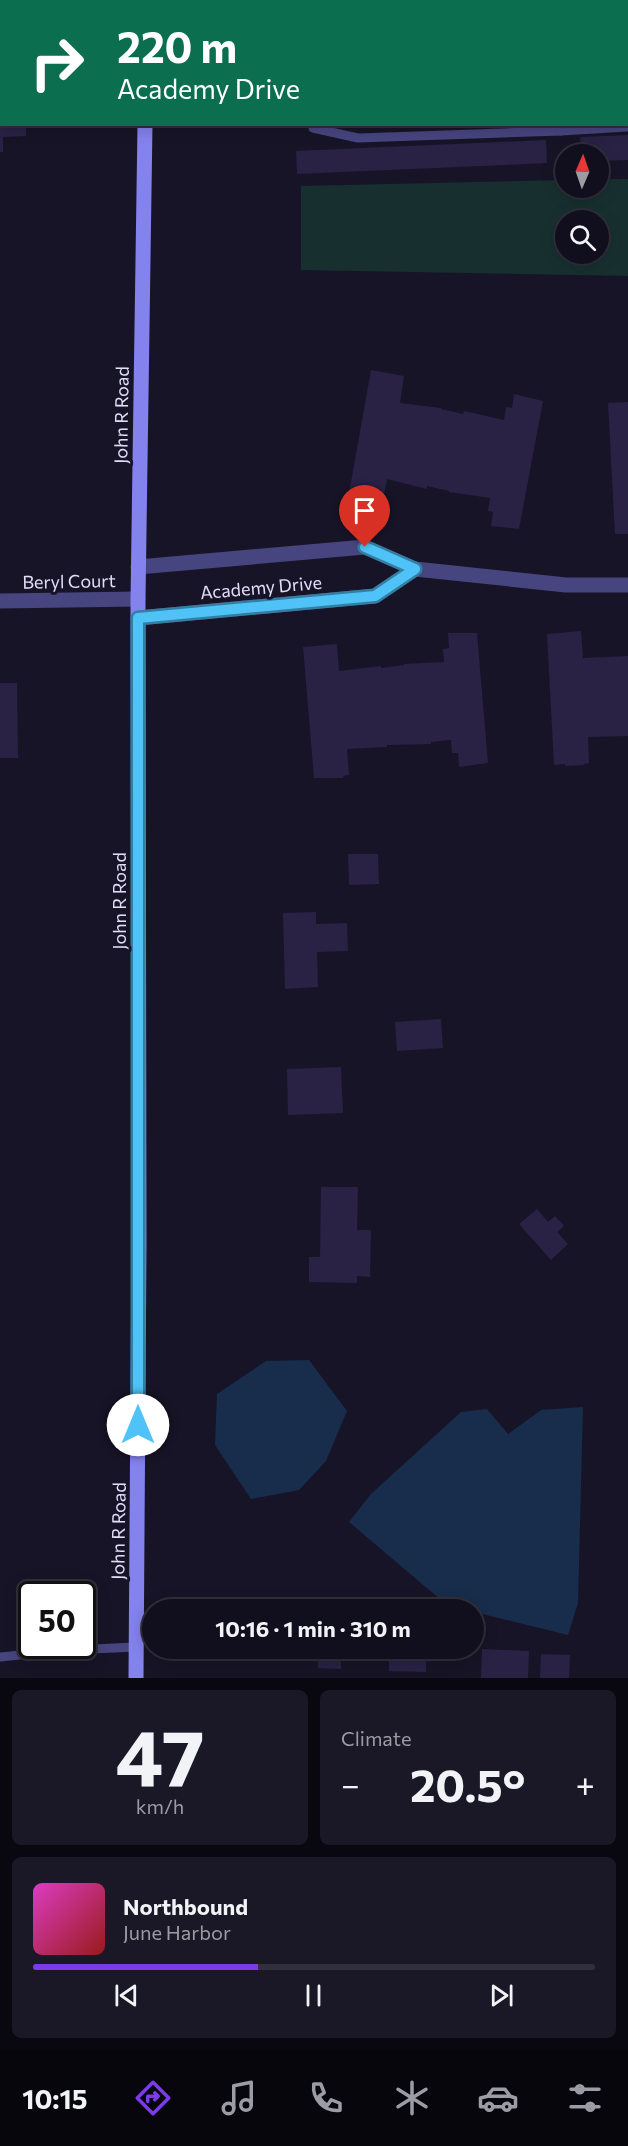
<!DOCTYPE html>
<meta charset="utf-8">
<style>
:root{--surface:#110f1d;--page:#1a1826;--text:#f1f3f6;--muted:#9c9ca4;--line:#302f3b;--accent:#7c3aed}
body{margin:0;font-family:Commissioner,sans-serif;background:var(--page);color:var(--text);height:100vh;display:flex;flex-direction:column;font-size:22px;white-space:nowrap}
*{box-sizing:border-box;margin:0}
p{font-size:20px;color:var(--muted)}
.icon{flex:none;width:33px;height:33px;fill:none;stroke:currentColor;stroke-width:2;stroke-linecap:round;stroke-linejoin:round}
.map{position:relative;height:1678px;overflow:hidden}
.side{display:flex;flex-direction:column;gap:12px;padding:12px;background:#090810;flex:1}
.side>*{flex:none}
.banner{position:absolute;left:0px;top:0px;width:628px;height:126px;box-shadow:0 3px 15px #0003,0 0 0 2px var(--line);background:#0b6e4f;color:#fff;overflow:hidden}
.needle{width:39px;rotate:2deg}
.controls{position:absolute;left:555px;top:144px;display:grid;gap:12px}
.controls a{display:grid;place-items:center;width:54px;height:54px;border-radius:50%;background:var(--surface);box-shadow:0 3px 15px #0003,0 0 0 2px var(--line);font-size:30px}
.speed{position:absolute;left:18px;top:1581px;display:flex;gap:12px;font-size:30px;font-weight:700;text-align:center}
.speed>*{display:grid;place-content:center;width:78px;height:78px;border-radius:50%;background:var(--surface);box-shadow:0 3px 15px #0003,0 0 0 2px var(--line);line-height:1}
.speed .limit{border:3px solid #111;border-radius:9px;background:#fff;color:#111}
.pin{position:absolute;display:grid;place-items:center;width:51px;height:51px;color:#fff;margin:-62px -26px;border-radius:50% 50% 50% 0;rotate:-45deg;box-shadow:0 0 6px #0007}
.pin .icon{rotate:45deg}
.me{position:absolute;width:66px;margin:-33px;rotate:0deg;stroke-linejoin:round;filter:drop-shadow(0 0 4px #0008)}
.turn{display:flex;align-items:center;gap:21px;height:126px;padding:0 18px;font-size:27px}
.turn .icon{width:78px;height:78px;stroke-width:2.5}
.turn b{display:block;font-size:42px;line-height:51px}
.big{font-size:45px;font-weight:700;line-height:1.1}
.side .tile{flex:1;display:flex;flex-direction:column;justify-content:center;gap:9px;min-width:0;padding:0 21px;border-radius:9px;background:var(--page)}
.side .dial{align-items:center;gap:0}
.dial b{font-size:78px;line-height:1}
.song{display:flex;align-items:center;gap:18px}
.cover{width:72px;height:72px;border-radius:9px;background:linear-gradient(135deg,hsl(310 70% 55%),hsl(0 70% 35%))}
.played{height:6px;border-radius:3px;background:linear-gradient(90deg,var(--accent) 40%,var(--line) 40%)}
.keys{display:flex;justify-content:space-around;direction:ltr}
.heat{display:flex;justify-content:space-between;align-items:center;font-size:33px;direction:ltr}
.side .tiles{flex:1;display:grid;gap:12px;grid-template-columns:1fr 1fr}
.tile:last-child{grid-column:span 2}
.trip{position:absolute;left:142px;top:1599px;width:342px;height:60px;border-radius:30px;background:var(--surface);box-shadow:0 3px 15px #0003,0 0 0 2px var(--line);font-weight:700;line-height:60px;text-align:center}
.tab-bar{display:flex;height:96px;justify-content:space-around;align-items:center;background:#07060c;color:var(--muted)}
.tab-bar .icon{width:42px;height:42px}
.tab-bar .selected{color:var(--accent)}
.tab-bar b{font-size:27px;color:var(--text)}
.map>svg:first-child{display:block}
.green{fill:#17302f;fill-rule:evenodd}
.water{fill:#182d4b}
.building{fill:#292245}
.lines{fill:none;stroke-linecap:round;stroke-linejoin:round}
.service{stroke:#47457f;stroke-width:9}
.minor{stroke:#47457f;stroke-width:15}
.secondary{stroke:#8482ed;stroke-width:15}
.route-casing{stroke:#337fa1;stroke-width:15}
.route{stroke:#4fc3f7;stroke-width:10}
.labels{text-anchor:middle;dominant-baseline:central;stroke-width:6;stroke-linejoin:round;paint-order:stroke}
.street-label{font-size:18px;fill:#e1defa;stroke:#171427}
</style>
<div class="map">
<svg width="628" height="1678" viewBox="0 0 628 1678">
<rect width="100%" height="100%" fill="#171427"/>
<path class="green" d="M599,179h29v97l-327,-6v-84l264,-6 1,8h32zM566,220h32v34h-32z"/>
<g class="water">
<path d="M309,1360l38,51 -21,50 -27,29 -48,9 -36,-54 2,-51 49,-33z"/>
<path d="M583,1407l-5,196 -10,32 -94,-23v-2l-12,-1 -14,-3 -99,-84 22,-28 90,-82 26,-3 21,25 33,-24z"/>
</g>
<g class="building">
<path d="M0,124h26v12l-23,1v15h-3z"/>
<path d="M628,135v25l-30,1v-7h-17l-1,-17z"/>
<path d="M546,140l1,23 -250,11 -1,-23z"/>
<path d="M371,370l33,6 -4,27 41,5v1l22,5 1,-3 40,9 2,-13 6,1 2,-14 29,7 -24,128 -28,-3 2,-14 -5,-1 2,-13 -41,-6v-1l-22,-5v3l-40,-10 -5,27 -5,-1 -1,2 -28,-8z"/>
<path d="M628,402v132h-13l-7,-131z"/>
<path d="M581,631l2,27 45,-2v80l-40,1 1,26 -5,1v1l-19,1v-2l-11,1 -7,-131z"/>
<path d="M448,633h29l11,130 -29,4 -1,-14h-6l-1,-13 -20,2v2l-44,1v2l-40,2 2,26 -6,1 1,2h-30l-11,-131 34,-3 2,27 42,-5v2l23,-3v-1l40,-2 -1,-13 6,-1z"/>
<path d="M0,683h17l1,75h-18z"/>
<path d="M348,854h30l1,30 -30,1z"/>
<path d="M316,912v12l31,-1 1,28 -31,1 1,35 -33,2 -2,-76z"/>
<path d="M441,1019l2,29 -46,3 -2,-29z"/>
<path d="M341,1067l2,46 -55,2 -1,-46z"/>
<path d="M321,1187h37l-1,43h14l-1,47 -13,-1v7l-48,-1v-25h11z"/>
<path d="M537,1209l11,13 7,-6 9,10 -7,6 11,12 -17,16 -32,-36z"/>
<path d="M318,1648h50v13l-27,-1v9l-23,-1z"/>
<path d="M389,1648h37v24l-37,-1z"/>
<path d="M482,1649l47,2 -1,27h-47z"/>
<path d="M541,1654l29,1 -1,23h-29z"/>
</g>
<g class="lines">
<g class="service">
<path d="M231,0l29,2"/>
<path d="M552,0v2"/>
<path d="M333,2l37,-2"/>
<path d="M627,61h1"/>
<path d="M313,124v4l45,10 203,-7"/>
<path d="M560,124l1,7 67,-4"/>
<path d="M0,1657l70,-7 66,-3"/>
</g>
<g class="minor">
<path d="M37,2l42,-2"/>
<path d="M0,3h2"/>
<path d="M138,567l227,-20 50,22 151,16h62"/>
<path d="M0,601l138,-2"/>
<path d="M138,618l237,-22 40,-27"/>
</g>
<g class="secondary">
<path d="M147,2v-2"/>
<path d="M136,1678l3,-436 -1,-643 7,-475"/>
</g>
</g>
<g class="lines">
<g class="route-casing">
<path id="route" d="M138,1425v-807l237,-22 40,-27 -50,-22"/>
</g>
<use href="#route" class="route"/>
</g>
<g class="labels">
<g class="street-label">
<text transform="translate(121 415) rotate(-89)">John R Road</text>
<text transform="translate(69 581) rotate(-1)">Beryl Court</text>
<text transform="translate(261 587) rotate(-5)">Academy Drive</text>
<text transform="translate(119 901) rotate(-90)">John R Road</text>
<text transform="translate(118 1531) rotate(-89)">John R Road</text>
</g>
</g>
</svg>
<div class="controls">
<a><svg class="needle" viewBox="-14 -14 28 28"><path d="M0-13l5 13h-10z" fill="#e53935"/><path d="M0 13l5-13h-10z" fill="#9c9ca4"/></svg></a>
<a><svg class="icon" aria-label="search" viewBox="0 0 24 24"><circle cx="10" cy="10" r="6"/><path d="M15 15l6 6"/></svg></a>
</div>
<div class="speed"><div class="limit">50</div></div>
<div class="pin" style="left:365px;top:547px;background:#d93025"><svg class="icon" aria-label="arrive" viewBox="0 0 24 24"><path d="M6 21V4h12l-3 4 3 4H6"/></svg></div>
<svg class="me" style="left:138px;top:1425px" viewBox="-20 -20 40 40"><circle r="19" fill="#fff"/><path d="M0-13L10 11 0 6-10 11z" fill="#4fc3f7"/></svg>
<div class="trip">10:16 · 1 min · 310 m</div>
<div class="banner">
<div class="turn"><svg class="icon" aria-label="right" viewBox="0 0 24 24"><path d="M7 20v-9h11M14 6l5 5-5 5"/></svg><div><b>220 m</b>Academy Drive</div></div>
</div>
</div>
<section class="side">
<div class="tiles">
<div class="tile dial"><b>47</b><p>km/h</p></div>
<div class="tile"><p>Climate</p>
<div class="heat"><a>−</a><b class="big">20.5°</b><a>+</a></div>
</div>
<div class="tile">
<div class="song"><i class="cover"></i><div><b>Northbound</b><p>June Harbor</p></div></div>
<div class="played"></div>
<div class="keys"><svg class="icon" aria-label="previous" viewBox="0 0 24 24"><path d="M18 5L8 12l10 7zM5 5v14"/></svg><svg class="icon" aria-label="pause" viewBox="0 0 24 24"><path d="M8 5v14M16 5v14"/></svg><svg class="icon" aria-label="next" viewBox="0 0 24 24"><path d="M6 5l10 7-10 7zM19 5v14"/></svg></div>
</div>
</div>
</section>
<nav class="tab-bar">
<b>10:15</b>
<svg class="icon selected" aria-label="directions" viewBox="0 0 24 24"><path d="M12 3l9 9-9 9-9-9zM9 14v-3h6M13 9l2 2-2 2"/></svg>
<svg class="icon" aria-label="music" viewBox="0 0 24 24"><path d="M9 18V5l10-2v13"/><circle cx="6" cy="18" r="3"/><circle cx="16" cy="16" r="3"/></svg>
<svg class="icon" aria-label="phone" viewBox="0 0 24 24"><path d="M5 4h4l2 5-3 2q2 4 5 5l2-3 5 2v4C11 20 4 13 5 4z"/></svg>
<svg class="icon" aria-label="climate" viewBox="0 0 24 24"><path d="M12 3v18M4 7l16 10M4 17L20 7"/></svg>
<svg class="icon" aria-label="car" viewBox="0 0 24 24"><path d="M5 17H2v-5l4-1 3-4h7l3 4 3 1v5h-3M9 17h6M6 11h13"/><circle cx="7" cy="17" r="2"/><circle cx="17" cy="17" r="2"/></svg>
<svg class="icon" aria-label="filters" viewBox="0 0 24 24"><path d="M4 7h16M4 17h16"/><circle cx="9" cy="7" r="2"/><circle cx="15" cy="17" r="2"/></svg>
</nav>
